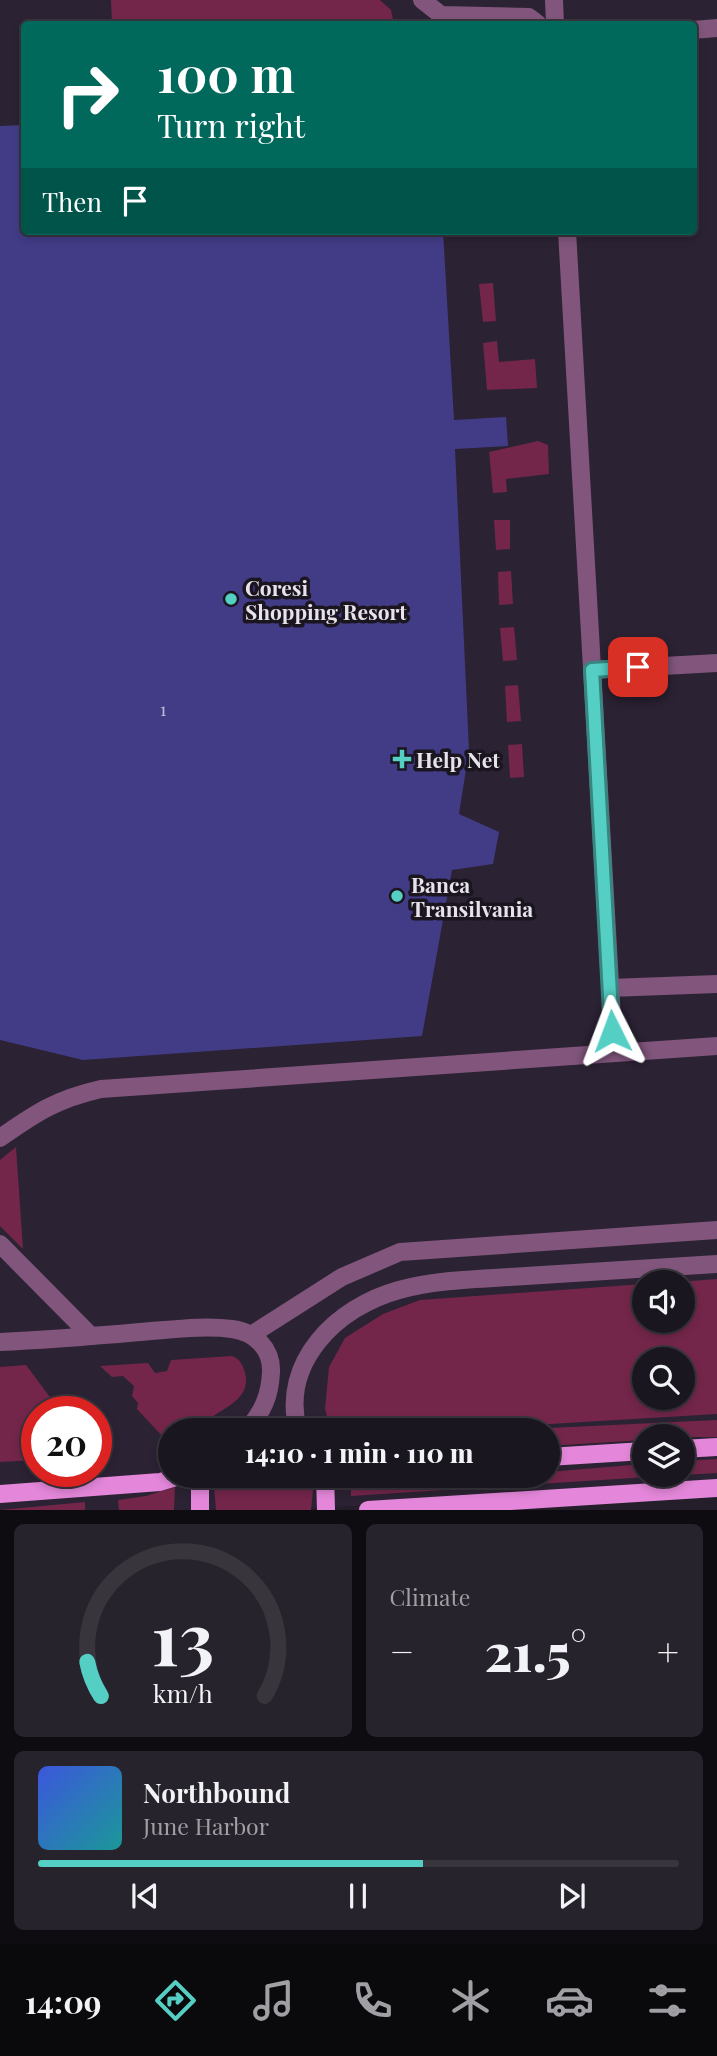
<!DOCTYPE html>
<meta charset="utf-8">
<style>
:root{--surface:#1a161f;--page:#27232c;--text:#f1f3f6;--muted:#9f9fa4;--line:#38353d;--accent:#55cec4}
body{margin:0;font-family:"Playfair Display",serif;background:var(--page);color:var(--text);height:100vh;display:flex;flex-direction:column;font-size:26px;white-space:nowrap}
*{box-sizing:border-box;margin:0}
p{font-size:23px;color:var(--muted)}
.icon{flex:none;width:38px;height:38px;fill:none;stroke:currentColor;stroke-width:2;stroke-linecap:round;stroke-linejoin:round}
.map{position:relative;height:1510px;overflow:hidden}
.panel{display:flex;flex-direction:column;gap:14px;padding:14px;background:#0e0c11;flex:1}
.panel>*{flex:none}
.banner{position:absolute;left:21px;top:21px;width:676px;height:214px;border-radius:7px;box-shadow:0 4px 10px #0003,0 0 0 2px var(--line);background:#00695c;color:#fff;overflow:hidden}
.buttons{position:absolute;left:632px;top:1270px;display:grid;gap:14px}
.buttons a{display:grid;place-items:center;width:63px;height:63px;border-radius:50%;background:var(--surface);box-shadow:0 4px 10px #0003,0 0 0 2px var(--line);font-size:35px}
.speed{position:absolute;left:21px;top:1396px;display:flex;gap:14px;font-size:35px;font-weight:700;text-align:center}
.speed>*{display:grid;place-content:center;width:91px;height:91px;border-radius:50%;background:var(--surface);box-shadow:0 4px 10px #0003,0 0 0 2px var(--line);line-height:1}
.speed .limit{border:10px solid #d22;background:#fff;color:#111}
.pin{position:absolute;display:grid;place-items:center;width:60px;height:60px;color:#fff;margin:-30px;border-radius:14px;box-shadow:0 4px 10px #0006}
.me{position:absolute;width:77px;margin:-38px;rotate:357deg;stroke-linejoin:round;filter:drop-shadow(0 0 5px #0008)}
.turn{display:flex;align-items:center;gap:24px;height:147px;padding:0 21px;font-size:32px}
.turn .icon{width:91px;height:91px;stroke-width:2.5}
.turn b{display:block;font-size:49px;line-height:60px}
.then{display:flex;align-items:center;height:66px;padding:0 21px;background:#0003;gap:14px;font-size:26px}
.big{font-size:52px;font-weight:800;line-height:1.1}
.panel .widget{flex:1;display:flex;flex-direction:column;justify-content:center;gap:10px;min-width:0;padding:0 24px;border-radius:10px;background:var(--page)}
.panel .dial{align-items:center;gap:0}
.dial svg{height:182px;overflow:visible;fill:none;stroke:var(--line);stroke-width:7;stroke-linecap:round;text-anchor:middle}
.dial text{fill:var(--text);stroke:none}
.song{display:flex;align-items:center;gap:21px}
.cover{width:84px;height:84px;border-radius:10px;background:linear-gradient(135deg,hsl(230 70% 55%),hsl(180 70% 35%))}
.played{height:7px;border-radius:4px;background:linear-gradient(90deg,var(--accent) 60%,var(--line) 60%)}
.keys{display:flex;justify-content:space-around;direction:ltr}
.heat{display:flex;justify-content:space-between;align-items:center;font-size:38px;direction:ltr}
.panel .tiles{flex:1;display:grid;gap:14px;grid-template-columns:1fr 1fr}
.widget:last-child{grid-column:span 2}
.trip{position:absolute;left:158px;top:1418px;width:402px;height:70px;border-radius:35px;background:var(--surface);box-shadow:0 4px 10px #0003,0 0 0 2px var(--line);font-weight:800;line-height:70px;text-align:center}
.tabs{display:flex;height:112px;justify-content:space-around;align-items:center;background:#0a090c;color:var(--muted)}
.tabs .icon{width:49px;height:49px}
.tabs .selected{color:var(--accent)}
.tabs b{font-size:32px;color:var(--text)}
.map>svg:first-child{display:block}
.built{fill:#2b2233;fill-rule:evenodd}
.green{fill:#73264a;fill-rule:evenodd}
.building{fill:#423c87}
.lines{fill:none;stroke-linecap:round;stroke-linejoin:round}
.minor{stroke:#81557c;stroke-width:18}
.major{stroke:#e487da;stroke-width:18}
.route-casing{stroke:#37867f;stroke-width:18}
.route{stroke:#55cec4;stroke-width:12}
.poi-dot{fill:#55cec4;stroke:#1a151f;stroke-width:2.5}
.labels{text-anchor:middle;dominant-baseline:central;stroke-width:7;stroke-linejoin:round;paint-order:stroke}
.number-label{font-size:18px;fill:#beb9d2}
.poi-label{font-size:21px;font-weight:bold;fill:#e7e3eb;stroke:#1a151f;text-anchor:start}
</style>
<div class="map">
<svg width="717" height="1510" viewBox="0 0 717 1510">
<rect width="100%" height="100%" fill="#231e29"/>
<path class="built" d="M0,0h717v1483l-431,27h-286zM24,24h669v207h-669zM644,1283h38v38h-38zM644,1360h38v38h-38zM37,1412h59v60h-59zM170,1430h378v45h-378zM644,1437h38v38h-38z"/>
<g class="green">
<path d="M111,0h269l11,10 3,14h-282z"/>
<path d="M493,283l3,38 -13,1 -4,-38z"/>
<path d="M497,341l2,21 36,-3 2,29 -50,2 -4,-47z"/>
<path d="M538,441l10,4 1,29 -43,5 1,13 -14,1 -4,-41z"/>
<path d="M494,520h16v29l-14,1z"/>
<path d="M511,571l2,33 -14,1 -1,-33z"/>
<path d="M514,627l3,33 -14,1 -3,-33z"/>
<path d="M518,685l3,36 -14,1 -2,-36z"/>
<path d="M522,744l2,33 -14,1 -2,-33z"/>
<path d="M16,1147l7,102 -23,-23v-66z"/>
<path d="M717,1279v135l-270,16h-107l-12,-10 -3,-11 4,-42 16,-29 38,-24 37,-14 224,-16v37h38v-38h-18zM644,1360h38v38h-38z"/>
<path d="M232,1356c8,3 11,9 13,17 8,31 -33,37 -48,57h-27v22l-8,1 2,-15 -27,-29 1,-6 -6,-7 2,-10 -11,-10 -11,1 -12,-11 48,-3 7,10 12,-2 4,-11z"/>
<path d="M26,1365l35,47h-24v48l-37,2v-95z"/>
<path d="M717,1420v17h-73v3l-96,6v-16h-42z"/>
<path d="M717,1459v14l-34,2v-14z"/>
<path d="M644,1464v11h35l-328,21v-14l47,1 150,-8v-3z"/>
<path d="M218,1475h91l4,15 -2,20h-95l-2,-24z"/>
<path d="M175,1487l-1,23h-55l-1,-10 28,-4z"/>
<path d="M85,1502v8h-85z"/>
</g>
<path class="building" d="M24,125v106h419l11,189 52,-3 2,29 -53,3 14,301 -10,64 40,18 -6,32 -41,6 -30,166 -339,24 -83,-20v-914z"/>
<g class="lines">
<g class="minor">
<path d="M422,0l19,15 88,2 9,7"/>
<path d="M554,0l1,24"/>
<path d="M693,30l24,-2"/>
<path d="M567,231l47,822"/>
<path d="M592,670l125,-7"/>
<path d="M610,988l107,-4"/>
<path d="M0,1138c37,-26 57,-39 101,-49l616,-43"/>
<path d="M0,1244l91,92"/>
<path d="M251,1335l91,-58 58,-25 317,-22"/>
<path d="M0,1342c47,-2 94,-6 140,-10 29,-2 63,-7 92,-3 23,3 40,20 39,43 -1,24 -8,39 -24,58"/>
<path d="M298,1430c-18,-68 39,-123 101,-140 40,-11 85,-11 127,-14 63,-4 127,-8 191,-12"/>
</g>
<g class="major">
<path d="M682,1449l35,-2"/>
<path d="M548,1457l96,-6"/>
<path d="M325,1475l1,35"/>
<path d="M0,1494l160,-12 23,-7"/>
<path d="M200,1510v-35"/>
<path d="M368,1510l349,-22"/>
</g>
</g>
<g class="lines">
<g class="route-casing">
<path id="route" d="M612,1031l-20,-361 46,-3"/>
</g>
<use href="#route" class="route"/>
</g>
<g class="poi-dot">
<circle cx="231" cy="599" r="7"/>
<path d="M398.5 748.5h7v7h7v7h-7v7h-7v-7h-7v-7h7z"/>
<circle cx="397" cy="896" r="7"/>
</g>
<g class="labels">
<g class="number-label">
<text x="163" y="709">1</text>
</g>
<g class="poi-label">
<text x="245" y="587">Coresi<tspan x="245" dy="24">Shopping Resort</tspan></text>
<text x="416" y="759">Help Net</text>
<text x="411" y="884">Banca<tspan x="411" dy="24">Transilvania</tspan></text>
</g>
</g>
</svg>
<div class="buttons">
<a><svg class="icon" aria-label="sound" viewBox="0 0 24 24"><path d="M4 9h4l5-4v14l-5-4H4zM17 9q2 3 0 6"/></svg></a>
<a><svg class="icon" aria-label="search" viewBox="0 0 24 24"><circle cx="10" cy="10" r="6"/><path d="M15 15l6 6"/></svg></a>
<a><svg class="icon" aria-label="layers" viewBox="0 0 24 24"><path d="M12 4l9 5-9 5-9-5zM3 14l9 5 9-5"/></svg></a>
</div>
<div class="speed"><div class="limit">20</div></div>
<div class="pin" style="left:638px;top:667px;background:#d93025"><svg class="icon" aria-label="arrive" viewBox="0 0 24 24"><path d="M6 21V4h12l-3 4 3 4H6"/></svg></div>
<svg class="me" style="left:612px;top:1031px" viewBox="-20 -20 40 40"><path d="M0-17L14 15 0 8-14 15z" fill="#55cec4" stroke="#fff" stroke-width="4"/></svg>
<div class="trip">14:10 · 1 min · 110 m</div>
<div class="banner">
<div class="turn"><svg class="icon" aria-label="right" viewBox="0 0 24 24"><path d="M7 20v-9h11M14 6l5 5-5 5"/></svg><div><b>100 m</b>Turn right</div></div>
<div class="then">Then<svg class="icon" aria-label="arrive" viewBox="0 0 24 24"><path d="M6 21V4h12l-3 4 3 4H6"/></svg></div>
</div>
</div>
<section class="panel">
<div class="tiles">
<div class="widget dial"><svg viewBox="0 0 100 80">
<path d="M14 69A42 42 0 1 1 86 69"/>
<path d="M14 69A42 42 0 0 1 8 54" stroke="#55cec4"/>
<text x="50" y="56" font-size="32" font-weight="700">13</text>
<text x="50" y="72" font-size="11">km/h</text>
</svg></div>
<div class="widget"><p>Climate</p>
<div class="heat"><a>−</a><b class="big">21.5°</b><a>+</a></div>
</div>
<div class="widget">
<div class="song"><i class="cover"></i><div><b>Northbound</b><p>June Harbor</p></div></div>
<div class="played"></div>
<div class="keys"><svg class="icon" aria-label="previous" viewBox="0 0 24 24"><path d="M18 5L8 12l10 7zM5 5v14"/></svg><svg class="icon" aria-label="pause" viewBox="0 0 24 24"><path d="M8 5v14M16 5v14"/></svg><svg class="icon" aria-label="next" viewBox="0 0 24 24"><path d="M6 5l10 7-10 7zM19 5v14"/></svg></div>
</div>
</div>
</section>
<nav class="tabs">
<b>14:09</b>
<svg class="icon selected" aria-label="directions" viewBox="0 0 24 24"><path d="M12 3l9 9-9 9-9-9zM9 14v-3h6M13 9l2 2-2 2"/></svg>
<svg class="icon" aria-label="music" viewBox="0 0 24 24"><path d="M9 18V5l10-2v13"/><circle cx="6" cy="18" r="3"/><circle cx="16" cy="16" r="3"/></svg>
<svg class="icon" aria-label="phone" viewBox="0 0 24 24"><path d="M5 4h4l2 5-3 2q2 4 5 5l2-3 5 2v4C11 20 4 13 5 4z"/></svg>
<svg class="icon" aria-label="climate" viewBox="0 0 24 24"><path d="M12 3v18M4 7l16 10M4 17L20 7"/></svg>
<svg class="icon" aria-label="car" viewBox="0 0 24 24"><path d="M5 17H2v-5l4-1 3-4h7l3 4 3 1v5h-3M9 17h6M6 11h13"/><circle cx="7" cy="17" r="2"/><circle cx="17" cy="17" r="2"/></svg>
<svg class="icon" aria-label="filters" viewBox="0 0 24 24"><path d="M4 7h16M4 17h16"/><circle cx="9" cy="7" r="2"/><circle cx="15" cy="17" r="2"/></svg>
</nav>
